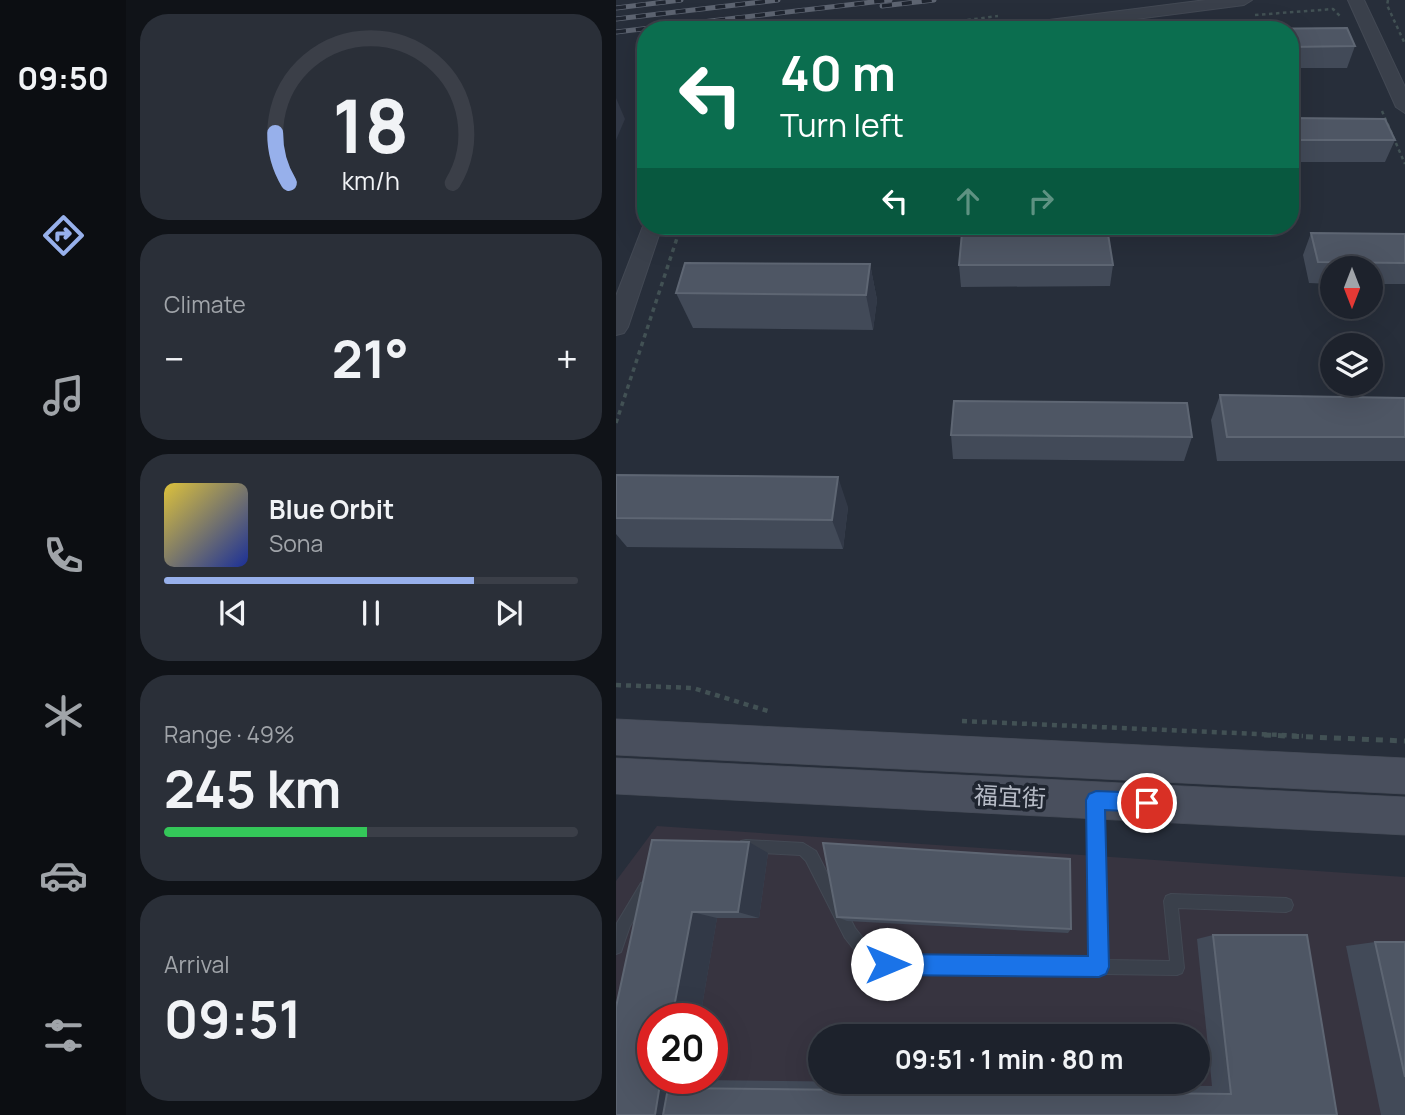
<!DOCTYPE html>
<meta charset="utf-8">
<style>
:root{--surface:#1d222c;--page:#2a2f38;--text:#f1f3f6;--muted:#a0a4a9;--line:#3b3f48;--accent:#97b0eb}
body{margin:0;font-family:Manrope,"Noto Sans SC",sans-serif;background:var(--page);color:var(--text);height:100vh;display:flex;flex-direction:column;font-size:26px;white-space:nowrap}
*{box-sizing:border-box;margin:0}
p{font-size:23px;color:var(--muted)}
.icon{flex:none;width:38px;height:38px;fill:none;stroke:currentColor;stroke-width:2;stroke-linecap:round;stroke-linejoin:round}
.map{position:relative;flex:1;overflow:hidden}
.side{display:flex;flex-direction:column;gap:14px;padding:14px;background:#101318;width:490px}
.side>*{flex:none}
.guide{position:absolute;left:21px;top:21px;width:662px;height:214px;border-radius:28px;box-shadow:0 7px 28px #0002,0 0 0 2px var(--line);background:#0b6e4f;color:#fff;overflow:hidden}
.needle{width:46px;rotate:180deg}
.controls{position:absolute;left:704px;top:256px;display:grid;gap:14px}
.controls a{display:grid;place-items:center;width:63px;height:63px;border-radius:50%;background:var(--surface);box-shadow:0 7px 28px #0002,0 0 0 2px var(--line);font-size:35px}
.speed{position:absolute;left:21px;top:1003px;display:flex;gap:14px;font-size:35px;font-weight:700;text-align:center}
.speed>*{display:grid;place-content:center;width:91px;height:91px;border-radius:50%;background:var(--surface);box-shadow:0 7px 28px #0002,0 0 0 2px var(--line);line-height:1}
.speed .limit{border:10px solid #d22;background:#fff;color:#111}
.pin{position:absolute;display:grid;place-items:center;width:60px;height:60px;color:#fff;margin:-30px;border:4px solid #fff;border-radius:50%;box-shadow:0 2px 7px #0007}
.me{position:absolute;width:77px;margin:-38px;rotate:90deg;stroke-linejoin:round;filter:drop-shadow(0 0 5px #0008)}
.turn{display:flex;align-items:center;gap:24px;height:147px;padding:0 28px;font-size:32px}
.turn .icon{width:91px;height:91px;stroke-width:2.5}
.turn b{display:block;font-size:49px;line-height:60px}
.lanes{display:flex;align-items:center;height:66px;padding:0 28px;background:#0003;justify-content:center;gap:35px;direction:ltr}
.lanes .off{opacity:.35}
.big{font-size:52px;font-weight:700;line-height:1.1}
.side .card{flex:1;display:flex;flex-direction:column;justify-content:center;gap:10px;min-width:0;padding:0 24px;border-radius:28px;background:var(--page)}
.side .dial{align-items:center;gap:0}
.dial svg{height:182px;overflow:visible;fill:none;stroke:var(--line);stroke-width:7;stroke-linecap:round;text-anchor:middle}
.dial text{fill:var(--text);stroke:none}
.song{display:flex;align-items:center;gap:21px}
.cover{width:84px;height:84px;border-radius:10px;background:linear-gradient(135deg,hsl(50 70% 55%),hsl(230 70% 35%))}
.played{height:7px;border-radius:4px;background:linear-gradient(90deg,var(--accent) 75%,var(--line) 75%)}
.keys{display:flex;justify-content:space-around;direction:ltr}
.heat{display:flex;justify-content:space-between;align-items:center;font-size:38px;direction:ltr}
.charge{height:10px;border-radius:5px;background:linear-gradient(90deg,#34c759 49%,var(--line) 0)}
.trip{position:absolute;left:192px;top:1024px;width:402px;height:70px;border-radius:35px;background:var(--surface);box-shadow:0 7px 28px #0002,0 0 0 2px var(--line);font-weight:700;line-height:70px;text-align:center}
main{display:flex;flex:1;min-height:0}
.tab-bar{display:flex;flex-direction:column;width:126px;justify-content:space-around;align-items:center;background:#0c0e12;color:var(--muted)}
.tab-bar .icon{width:49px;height:49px}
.tab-bar .active{color:var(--accent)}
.tab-bar b{font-size:32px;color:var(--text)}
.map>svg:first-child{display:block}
.medical{fill:#373440;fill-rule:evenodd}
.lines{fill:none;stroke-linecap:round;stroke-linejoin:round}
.service-casing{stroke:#434954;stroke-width:2}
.tertiary-casing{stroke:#434954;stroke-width:2}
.secondary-casing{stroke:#434954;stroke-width:1}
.path-far3{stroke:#425154;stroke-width:2.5;stroke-dasharray:3.5 3.5;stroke-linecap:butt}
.path-far2{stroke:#425154;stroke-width:3.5;stroke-dasharray:4.5 4.5;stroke-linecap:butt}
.path-far1{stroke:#425154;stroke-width:4.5;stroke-dasharray:5 5;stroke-linecap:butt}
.path{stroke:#425154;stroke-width:5;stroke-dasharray:7 7;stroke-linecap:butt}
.service{fill:#3a404b;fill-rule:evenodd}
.tertiary{fill:#3a404b;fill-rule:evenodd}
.secondary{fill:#494f5d;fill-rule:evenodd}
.rail-casing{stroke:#5d6471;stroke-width:5}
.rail{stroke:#1f2530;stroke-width:3.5;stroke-dasharray:10;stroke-linecap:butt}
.wall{fill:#424a58}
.shaded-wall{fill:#323947}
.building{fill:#4e5664;stroke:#5e6673;stroke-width:2}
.route{fill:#1a73e8;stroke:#114b97;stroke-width:2}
.labels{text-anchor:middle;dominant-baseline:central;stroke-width:7;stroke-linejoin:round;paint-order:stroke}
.street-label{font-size:24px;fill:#b6bbc6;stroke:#1f2530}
</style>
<main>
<nav class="tab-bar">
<b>09:50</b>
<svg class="icon active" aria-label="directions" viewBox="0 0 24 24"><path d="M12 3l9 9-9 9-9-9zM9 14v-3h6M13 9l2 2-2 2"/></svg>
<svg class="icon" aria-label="music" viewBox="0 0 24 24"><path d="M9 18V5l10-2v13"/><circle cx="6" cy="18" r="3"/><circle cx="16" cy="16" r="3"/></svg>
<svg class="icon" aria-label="phone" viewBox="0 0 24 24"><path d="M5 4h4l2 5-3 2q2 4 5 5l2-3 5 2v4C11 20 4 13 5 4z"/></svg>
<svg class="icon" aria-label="climate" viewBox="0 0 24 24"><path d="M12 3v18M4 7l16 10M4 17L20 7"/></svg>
<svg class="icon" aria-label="car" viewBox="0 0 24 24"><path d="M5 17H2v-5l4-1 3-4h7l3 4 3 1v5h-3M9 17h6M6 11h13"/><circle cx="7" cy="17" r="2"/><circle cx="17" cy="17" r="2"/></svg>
<svg class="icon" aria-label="filters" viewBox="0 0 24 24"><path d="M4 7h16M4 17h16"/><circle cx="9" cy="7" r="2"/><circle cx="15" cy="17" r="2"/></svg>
</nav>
<section class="side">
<div class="card dial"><svg viewBox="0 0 100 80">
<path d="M14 69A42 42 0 1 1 86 69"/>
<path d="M14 69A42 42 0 0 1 8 47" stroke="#97b0eb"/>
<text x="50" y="56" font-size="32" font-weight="700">18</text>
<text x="50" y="72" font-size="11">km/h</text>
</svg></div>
<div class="card"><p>Climate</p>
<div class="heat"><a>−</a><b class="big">21°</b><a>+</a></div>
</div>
<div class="card">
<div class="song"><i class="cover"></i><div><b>Blue Orbit</b><p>Sona</p></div></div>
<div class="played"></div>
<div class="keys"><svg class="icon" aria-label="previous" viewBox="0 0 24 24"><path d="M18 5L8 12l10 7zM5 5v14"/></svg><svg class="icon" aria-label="pause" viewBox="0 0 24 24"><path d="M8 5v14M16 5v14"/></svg><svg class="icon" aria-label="next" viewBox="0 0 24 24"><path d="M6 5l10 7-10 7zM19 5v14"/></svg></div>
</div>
<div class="card"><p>Range · 49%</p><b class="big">245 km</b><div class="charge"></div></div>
<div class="card"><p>Arrival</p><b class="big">09:51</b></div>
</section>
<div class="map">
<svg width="789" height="1115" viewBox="0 0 789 1115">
<rect width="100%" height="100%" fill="#272e3a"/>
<path class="medical" d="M41,826l748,51v238h-789v-234zM37,1018h59v60h-59zM205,1036h378v46h-378z"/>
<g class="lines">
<g class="service-casing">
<g id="service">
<path d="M480,801l4,2 2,4 4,153 64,1 -6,-60 2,-5 5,-2 115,4 5,2 2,5 -2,5 -5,2 -108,-4 6,60 -2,5 -5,2 -290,-4 -27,-14 -15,-19 -39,-77 -6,-6 -54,-3 -5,-1 -1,-5 1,-5 5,-1 57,3 13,8 39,77 15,19 18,10 204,3 -2,-153 2,-4z"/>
<path d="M30,881l5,2 2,5 -2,5 -21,33 -9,26 -5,2 1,-31 24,-40z"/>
</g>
</g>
<g class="tertiary-casing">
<g id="tertiary">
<path d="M590,0h46l-8,5 -193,25h-49l8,-5z"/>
<path d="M732,0h16l41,87v26l-9,-6z"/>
<path d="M29,221l1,5h16l-34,101 -4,6 -8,2v-39z"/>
</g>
</g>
<g class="secondary-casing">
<g id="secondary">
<path d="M0,719l789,39v36l-789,-39z"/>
<path d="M0,758l789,39v38l-789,-41z"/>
</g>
</g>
<g class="path-far3">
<path d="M772,0l-1,5 18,39"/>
<path d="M639,15l78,-6 7,7"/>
<path d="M275,30l107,-14"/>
<path d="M766,111l23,53"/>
</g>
<path class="path-far2" d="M0,423l65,-197"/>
<g class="path-far1">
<path d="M0,685l77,3 78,24"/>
<path d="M346,721l341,15"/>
</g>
<path class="path" d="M648,735l141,6"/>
<use href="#service" class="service"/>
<use href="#tertiary" class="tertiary"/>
<use href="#secondary" class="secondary"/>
<g class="rail-casing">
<g id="rail">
<path d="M266,6l52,-6"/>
<path d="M0,8l65,-8"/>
<path d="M0,19l162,-19"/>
<path d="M0,32l274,-32"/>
</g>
</g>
<use href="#rail" class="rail"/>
</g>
<g class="wall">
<path d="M674,30l65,16 -8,22h-57z"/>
<path d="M674,118l105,22 -10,22h-95z"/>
<path d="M492,226h164l-3,9 -160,-1z"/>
<path d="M695,233l94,1v50h-35v-16h-38v16l-23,-1 -6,-28z"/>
<path d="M254,264l7,36 -4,30 -180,-2 -17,-35z"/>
<path d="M343,265h154l-3,21 -149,1z"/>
<path d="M604,395l185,3v63h-188l-6,-41z"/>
<path d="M335,435l241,2 -8,24 -231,-2z"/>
<path d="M232,507l-5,42 -216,-2 -11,-13v-16z"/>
<path d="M36,840l116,13 -9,65h-42l-17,100h-47l36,65 8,-3 515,6 -15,-147 16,-4 124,180h-721z"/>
<path d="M221,917l234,12 -3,4 -221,-12z"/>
<path d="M759,942h30v173h-24l-35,-169z"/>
</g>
<g class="shaded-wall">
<path d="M0,98l9,21 -9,21z"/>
<path d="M254,264l7,36 -4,30 -7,-35z"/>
<path d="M222,477l10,30 -5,42 -11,-29z"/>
<path d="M133,842l19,11 -9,65 -21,-6z"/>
<path d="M76,912l25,6 -17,100h-28z"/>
<path d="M45,1078h29l-1,5 -21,5 16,27h-29z"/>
</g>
<g class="building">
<path d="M731,28l8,18 -65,1v-17l-45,-1z"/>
<path d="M674,118l95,1 10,21h-105z"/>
<path d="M346,233l146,1 5,31h-154z"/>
<path d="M695,233l94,1v29l-87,-1z"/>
<path d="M69,263l185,1 -4,31 -190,-2z"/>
<path d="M604,395l185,3v39h-178z"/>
<path d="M338,401l233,2 5,34 -241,-2z"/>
<path d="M0,475l222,2 -6,43 -216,-2z"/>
<path d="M36,840l97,2 -11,70h-46l-20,106h-19v60h8l-6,37h-39v-108z"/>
<path d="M207,843l247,16 1,70 -234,-12z"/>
<path d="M597,935h94l30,180h-674l5,-27 563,6z"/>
<path d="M759,942h30v135z"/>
</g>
<path class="route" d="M480,791l51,2 7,3 3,7 -3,7 -7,2 -42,-2 4,157 -3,7 -7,3 -212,-2 -7,-4 -3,-7 3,-7 7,-3 201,2 -2,-156 3,-6z"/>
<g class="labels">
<g class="street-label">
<text transform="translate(394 796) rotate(3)">福宜街</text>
</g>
</g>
</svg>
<div class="controls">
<a><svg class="needle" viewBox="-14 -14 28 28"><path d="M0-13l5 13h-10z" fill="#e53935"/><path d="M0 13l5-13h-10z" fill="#a0a4a9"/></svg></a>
<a><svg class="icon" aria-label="layers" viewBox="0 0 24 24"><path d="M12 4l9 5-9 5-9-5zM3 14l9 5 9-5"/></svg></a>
</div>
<div class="speed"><div class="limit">20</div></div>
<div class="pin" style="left:531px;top:803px;background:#d93025"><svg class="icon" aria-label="arrive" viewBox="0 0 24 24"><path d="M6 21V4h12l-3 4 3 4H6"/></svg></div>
<svg class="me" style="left:271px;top:964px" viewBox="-20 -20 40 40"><circle r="19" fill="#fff"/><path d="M0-13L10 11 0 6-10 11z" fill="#1a73e8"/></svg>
<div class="trip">09:51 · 1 min · 80 m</div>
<div class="guide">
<div class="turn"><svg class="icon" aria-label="left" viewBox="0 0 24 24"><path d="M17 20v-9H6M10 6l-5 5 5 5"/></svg><div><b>40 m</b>Turn left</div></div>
<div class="lanes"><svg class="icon" aria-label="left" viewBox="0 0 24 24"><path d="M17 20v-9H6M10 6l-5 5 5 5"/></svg><svg class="icon off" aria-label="ahead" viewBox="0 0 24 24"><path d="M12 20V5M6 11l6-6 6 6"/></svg><svg class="icon off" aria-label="right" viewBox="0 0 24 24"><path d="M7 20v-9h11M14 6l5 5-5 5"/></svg></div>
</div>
</div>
</main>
